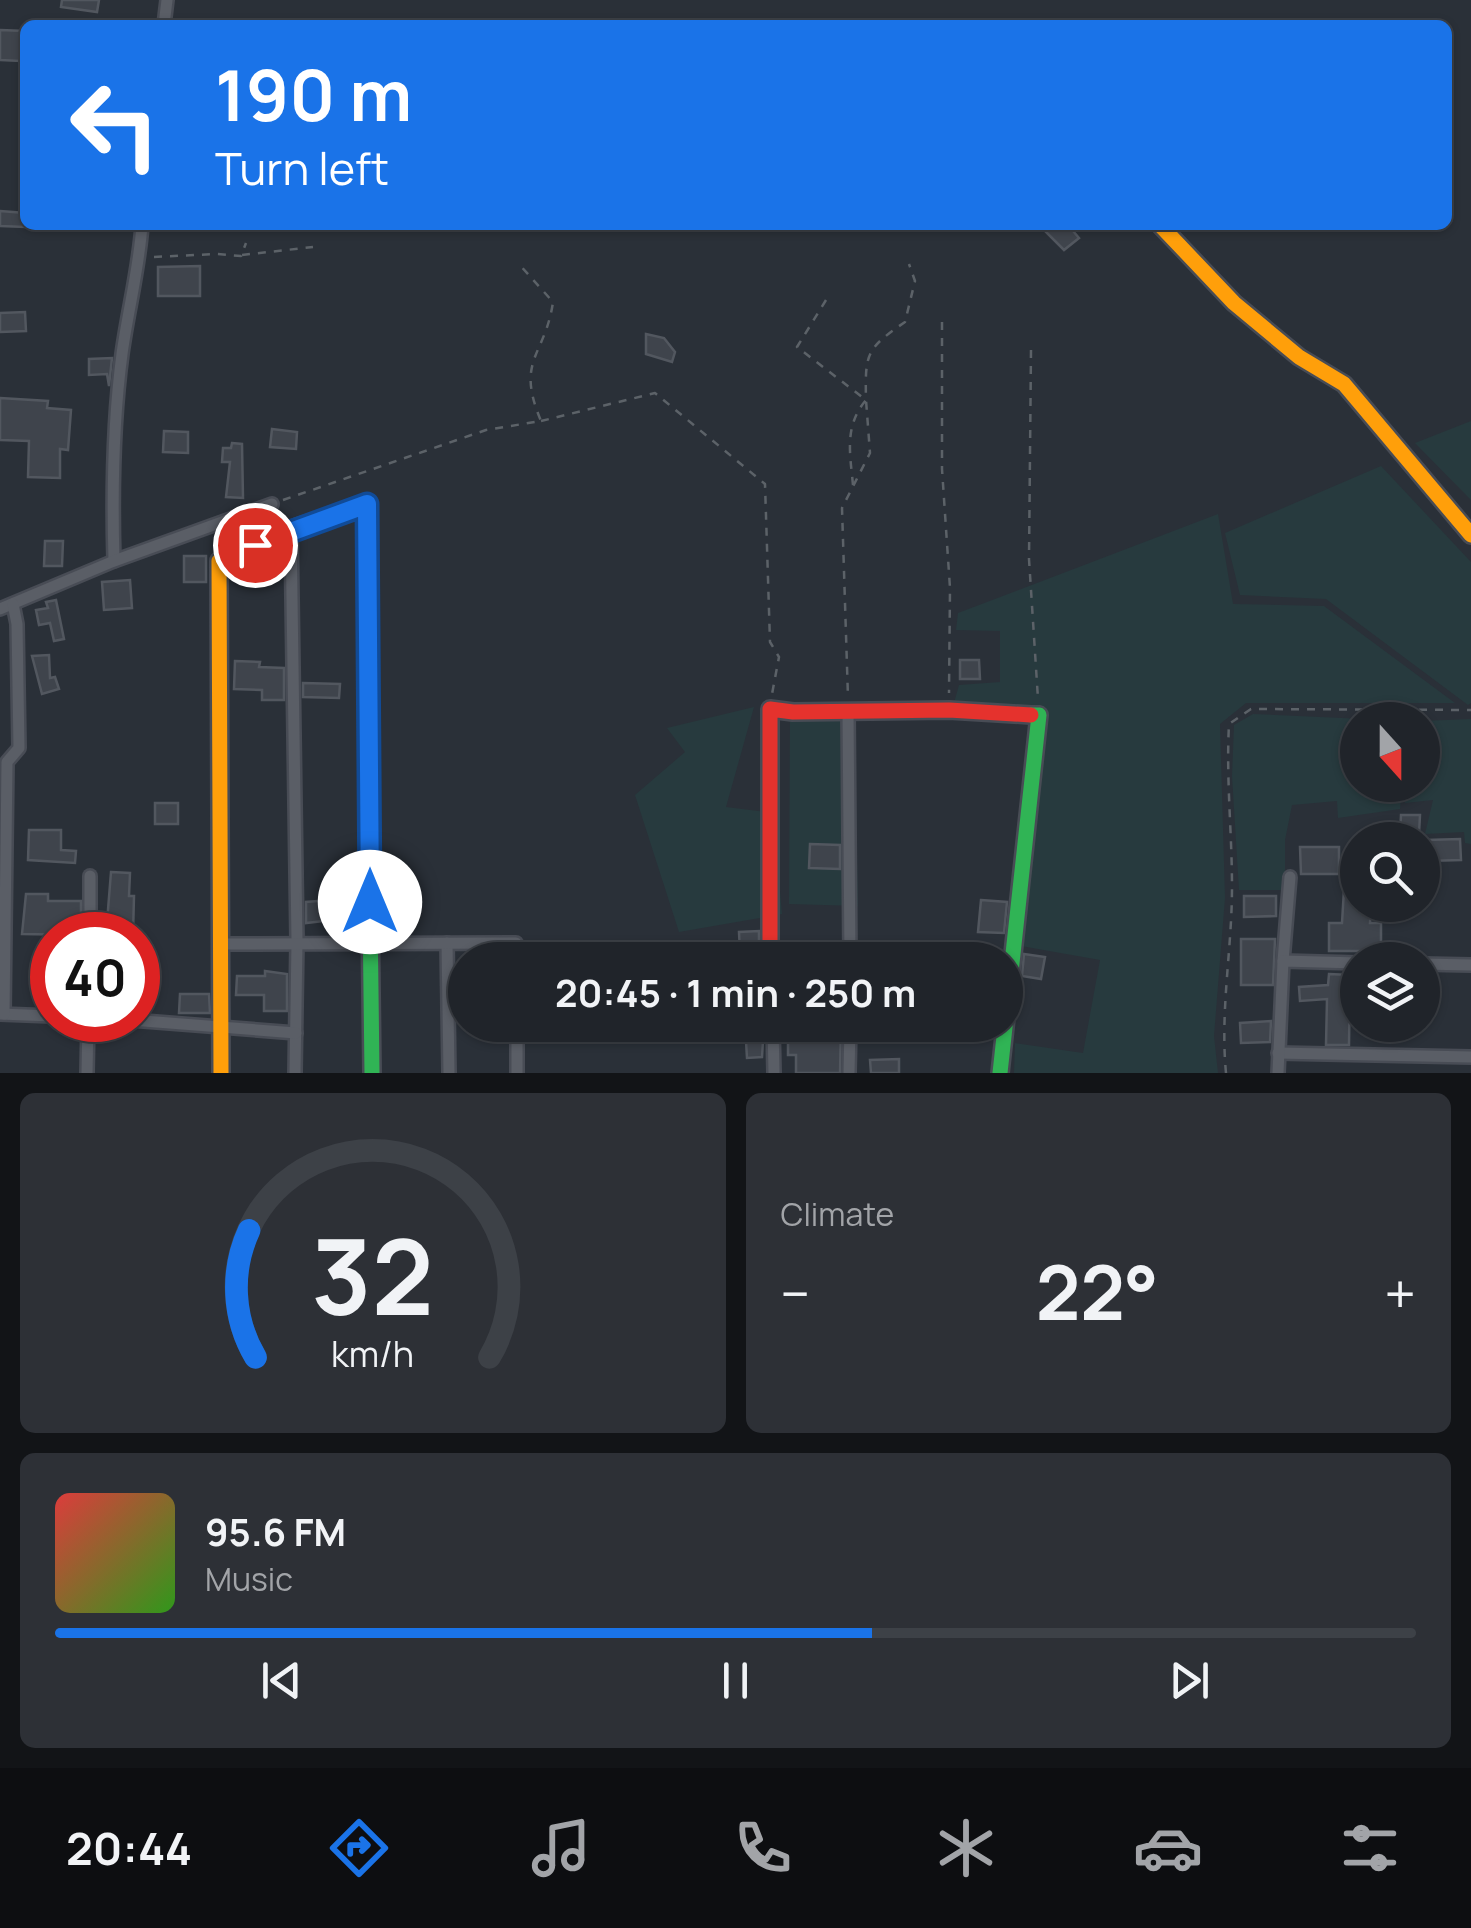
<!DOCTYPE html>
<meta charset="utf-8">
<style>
:root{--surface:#20242a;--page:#2d3036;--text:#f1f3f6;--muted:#a2a4a8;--line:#3d4147;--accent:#1a73e8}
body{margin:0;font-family:Manrope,sans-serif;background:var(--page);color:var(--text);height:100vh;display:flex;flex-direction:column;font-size:38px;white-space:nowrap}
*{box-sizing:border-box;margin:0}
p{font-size:32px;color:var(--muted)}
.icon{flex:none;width:55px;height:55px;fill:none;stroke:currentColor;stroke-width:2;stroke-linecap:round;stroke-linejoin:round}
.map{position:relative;height:1073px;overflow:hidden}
.panel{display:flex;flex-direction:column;gap:20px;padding:20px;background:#121417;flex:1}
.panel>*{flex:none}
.guide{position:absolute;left:20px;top:20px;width:1432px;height:210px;border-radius:15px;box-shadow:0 2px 8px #0004,0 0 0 2px var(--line);background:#1a73e8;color:#fff;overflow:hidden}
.needle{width:65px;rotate:159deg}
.buttons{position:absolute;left:1340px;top:702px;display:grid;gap:20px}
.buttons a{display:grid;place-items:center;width:100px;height:100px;border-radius:50%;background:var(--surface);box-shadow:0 2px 8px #0004,0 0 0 2px var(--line);font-size:50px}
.speed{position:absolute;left:30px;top:912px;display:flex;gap:20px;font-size:50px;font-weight:700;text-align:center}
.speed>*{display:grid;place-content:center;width:130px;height:130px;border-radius:50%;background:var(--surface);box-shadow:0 2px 8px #0004,0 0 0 2px var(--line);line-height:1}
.speed .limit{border:15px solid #d22;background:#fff;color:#111}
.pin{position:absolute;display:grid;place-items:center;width:85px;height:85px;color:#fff;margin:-42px;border:5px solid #fff;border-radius:50%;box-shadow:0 2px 10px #0007}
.me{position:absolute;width:110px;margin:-55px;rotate:0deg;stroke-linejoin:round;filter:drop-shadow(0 0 8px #0008)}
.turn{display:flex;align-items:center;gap:35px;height:210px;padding:0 30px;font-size:45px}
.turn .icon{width:130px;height:130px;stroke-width:2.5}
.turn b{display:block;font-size:70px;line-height:85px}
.big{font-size:75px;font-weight:700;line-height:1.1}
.panel .widget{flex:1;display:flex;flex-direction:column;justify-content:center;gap:15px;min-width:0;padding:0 35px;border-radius:15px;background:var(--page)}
.panel .dial{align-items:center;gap:0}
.dial svg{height:260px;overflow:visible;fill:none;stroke:var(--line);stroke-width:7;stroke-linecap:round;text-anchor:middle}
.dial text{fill:var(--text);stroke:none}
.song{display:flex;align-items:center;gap:30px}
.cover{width:120px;height:120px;border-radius:15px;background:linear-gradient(135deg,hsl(0 70% 55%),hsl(110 70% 35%))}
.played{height:10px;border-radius:5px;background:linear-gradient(90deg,var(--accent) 60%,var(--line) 60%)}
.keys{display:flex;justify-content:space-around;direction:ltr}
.heat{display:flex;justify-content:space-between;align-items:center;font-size:55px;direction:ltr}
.panel .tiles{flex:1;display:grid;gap:20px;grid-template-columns:1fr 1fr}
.widget:last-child{grid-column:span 2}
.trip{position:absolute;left:448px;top:942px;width:575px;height:100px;border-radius:50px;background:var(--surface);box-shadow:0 2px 8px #0004,0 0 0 2px var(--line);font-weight:700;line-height:100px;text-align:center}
.tab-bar{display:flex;height:160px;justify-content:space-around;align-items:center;background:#0d0e11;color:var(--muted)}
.tab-bar .icon{width:70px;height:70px}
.tab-bar .on{color:var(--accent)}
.tab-bar b{font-size:45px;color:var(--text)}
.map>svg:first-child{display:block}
.green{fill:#273a3e}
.building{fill:#3f444c;stroke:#52575f;stroke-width:2.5}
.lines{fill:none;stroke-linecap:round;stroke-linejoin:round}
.street-casing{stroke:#484c55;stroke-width:16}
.fast-casing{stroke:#484c55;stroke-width:20}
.slow-casing{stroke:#484c55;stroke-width:20}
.jam-casing{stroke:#484c55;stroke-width:20}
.path{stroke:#5c6268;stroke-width:2.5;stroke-dasharray:8 8;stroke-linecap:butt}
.street{stroke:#5a5e66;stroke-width:11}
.fast{stroke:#30b455;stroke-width:15}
.slow{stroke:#ff9f0a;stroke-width:15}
.jam{stroke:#e5322d;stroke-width:15}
.route-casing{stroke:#114b97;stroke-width:25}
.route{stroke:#1a73e8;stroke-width:18}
</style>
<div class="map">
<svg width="1471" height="1073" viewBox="0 0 1471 1073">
<rect width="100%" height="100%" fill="#2a3038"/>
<g class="green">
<path d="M1471,421v79l-56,-57z"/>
<path d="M1381,466l90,96v141l-3,2 -142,-106 -86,-4 -15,-62z"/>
<path d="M1218,514l15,90 91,2 131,97h-209l-26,21 5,174 -11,138 4,37h-204l1,-30 68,10 17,-93 -79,-14 25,-232 -92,-11 5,-18 41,-3v-51l-44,-1 2,-17z"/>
<path d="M754,707l-28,100 47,6 9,101 -103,18 -44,-137 50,-43 -18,-24z"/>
<path d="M1253,714l133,6h-28v65h44l-2,24 -62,9 -1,-17 -45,4 -7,35v50h-46l-7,-114 2,-51z"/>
<path d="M790,717h64l4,189 -69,-2z"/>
<path d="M1471,719v125l-6,-1 -1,-11 -39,2 8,-34 -28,3 3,-18h14l1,-64z"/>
</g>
<g class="building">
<path d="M62,0h37l-2,12 -36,-5z"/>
<path d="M0,30l25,1v15h-5v15l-20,-1z"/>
<path d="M0,211l25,2v14l-25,-1z"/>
<path d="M1055,225h13l11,13 -15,12 -19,-19z"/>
<path d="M200,266v30h-42v-29z"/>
<path d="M25,312l1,19 -26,1v-19z"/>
<path d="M646,334l18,4 11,14 -3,10 -26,-8z"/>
<path d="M112,358l-3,28 -2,-12 -18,1v-16z"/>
<path d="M0,398l48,3 -1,7 24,2 -3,40 -8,-1v29l-32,-1 1,-36 -29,-1z"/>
<path d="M272,429l25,3 -1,17 -26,-2z"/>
<path d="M164,431l24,1v21l-25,-1z"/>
<path d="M232,443l10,1 1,54 -17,-1 4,-35h-8l1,-14h8z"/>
<path d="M45,541h18l-1,25h-18z"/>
<rect x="184" y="556" width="22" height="26"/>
<path d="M130,580l2,28 -28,2 -2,-28z"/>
<path d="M56,600l8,39 -10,2 -4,-18 -11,2 -3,-15 12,-2 -2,-6z"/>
<path d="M49,655l1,23 5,-1 4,12 -17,5 -10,-38z"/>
<path d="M960,660h19l1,19h-20z"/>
<path d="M235,661l25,1 -1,5 25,1v32h-22v-10l-28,-1z"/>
<path d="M303,683l37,1 -1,14 -36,-1z"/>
<rect x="155" y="803" width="23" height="21"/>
<path d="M1401,815h19l-1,19h-19z"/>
<path d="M29,830h32v20l15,1 -1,12 -47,-3z"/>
<path d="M1460,839l1,21 -34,1 -1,-21z"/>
<path d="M810,844l30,1v24l-31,-1z"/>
<path d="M1300,847h39v27h-38z"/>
<path d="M111,872l19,1 -1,23h5l-1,39h-27z"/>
<path d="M1344,889l14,1v15h13l-1,18h11v28h-52v-28h13z"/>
<path d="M26,894h22v7h33v34l-59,-1z"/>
<path d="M1244,896h32v20l-32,1z"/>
<path d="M330,900l3,20 -27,3v-21z"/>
<path d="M981,900l26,2 -3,31 -26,-1z"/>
<path d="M759,931v22l-19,1 -1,-22z"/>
<path d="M1241,939h34l-2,46h-32z"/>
<path d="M816,949v11h-35v-10z"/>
<path d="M1024,954l21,3 -4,22 -19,-3z"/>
<path d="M265,971l22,3v37h-23v-16h-28l1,-19h28z"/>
<path d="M1329,974l21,1 -1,70h-23l1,-46 -27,2 -1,-14 29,-2z"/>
<path d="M180,994h29l1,19h-31z"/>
<path d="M1271,1021l-1,21 -29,1 -1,-20z"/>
<path d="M745,1025h19l-2,32 -15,1z"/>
<path d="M817,1025h24l-1,48h-44v-18h-8v-17h29z"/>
<path d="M899,1059v14h-28l-1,-13z"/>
</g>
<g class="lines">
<g class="street-casing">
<g id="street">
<path d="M164,25l3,-25"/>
<path d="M291,529l6,412 -2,132"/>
<path d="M114,561c-2,-69 -1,-139 8,-207 6,-44 17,-85 20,-129"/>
<path d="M0,609l114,-48 158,-57"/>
<path d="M848,710l2,250"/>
<path d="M90,935v-59"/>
<path d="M447,943l2,130"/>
<path d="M219,944l297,-1v17"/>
<path d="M1283,961l7,-84"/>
<path d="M1422,964l49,1"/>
<path d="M0,1014l52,2"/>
<path d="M4,1014l3,-252 12,-14 -2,-124 -4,-20"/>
<path d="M131,1020l165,13"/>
<path d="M517,1025v48"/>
<path d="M773,1025l1,48"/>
<path d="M1278,1053l193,4"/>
<path d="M87,1073l1,-53"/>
<path d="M849,1073l1,-48"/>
<path d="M1278,1073l5,-112 75,2"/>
</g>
</g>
<g class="fast-casing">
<g id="fast">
<path d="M365,505l7,568"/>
<path d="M1000,1073l39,-358h-8"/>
</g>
</g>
<g class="slow-casing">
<g id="slow">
<path d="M1160,225l74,78 65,54 45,27 127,151"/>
<path d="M221,1073l-2,-512 72,-32 74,-24"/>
</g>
</g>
<g class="jam-casing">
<path id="jam" d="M770,960v-251l23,3 156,-2 82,5"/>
</g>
<g class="path">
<path d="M242,255l71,-8"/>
<path d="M154,257l63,-3 24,2 5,-13"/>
<path d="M826,300l-29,47 69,53 4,53 -28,55 6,190"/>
<path d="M942,322v147l8,119 -1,105"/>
<path d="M1031,350l-2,209 9,140"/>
<path d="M541,421l114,-28 110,91 5,158 9,15 -7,37"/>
<path d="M853,485c-3,-32 -9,-59 13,-85 -1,-47 0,-51 39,-78l10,-41 -6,-17"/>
<path d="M283,500l203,-70 55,-9c-26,-62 4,-64 12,-119l-35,-39"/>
<path d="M1226,1073c-6,-63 6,-123 6,-186 0,-55 -6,-108 -3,-163l22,-15 220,1"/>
</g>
<use href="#street" class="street"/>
<use href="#fast" class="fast"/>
<use href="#slow" class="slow"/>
<use href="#jam" class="jam"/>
</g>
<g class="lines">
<g class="route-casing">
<path id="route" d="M255,545l112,-41 3,398"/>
</g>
<use href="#route" class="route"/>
</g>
</svg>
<div class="buttons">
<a><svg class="needle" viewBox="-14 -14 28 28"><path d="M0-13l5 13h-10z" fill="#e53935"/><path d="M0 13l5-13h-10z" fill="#a2a4a8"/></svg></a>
<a><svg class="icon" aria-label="search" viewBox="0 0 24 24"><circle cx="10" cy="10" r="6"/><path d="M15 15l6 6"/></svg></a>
<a><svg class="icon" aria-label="layers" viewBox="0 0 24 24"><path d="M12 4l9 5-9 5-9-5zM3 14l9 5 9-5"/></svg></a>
</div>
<div class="speed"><div class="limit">40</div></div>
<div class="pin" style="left:255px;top:545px;background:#d93025"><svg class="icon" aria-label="arrive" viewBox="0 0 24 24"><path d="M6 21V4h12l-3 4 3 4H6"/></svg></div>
<svg class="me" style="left:370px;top:902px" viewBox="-20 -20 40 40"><circle r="19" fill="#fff"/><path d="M0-13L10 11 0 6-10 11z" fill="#1a73e8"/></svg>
<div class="trip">20:45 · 1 min · 250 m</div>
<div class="guide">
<div class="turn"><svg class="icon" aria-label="left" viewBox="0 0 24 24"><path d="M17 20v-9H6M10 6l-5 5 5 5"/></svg><div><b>190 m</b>Turn left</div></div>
</div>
</div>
<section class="panel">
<div class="tiles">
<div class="widget dial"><svg viewBox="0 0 100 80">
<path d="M14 69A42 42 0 1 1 86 69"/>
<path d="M14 69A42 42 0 0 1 12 30" stroke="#1a73e8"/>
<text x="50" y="56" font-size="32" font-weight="700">32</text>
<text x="50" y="72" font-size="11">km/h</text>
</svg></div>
<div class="widget"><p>Climate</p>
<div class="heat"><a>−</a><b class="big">22°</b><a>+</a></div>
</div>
<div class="widget">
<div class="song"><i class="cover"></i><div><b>95.6 FM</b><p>Music</p></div></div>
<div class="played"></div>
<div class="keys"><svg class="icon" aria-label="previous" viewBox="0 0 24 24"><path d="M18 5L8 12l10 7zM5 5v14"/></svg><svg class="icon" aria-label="pause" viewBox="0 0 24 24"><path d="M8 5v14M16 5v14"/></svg><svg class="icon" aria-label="next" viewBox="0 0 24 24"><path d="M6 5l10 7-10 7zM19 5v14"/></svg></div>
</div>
</div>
</section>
<nav class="tab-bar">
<b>20:44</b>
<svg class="icon on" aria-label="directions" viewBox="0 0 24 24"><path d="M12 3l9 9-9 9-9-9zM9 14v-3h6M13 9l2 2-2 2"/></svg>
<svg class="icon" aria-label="music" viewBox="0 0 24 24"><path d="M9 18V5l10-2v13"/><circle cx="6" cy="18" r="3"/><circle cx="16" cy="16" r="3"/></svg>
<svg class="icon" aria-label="phone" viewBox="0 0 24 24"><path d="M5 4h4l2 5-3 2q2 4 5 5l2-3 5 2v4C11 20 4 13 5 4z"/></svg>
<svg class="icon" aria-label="climate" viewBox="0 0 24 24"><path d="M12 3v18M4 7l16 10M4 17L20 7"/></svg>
<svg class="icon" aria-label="car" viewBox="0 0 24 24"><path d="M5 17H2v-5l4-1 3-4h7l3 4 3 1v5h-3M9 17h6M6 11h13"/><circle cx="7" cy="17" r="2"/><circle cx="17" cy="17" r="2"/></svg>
<svg class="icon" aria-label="filters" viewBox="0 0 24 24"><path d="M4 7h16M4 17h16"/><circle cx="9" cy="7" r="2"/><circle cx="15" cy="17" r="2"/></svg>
</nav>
